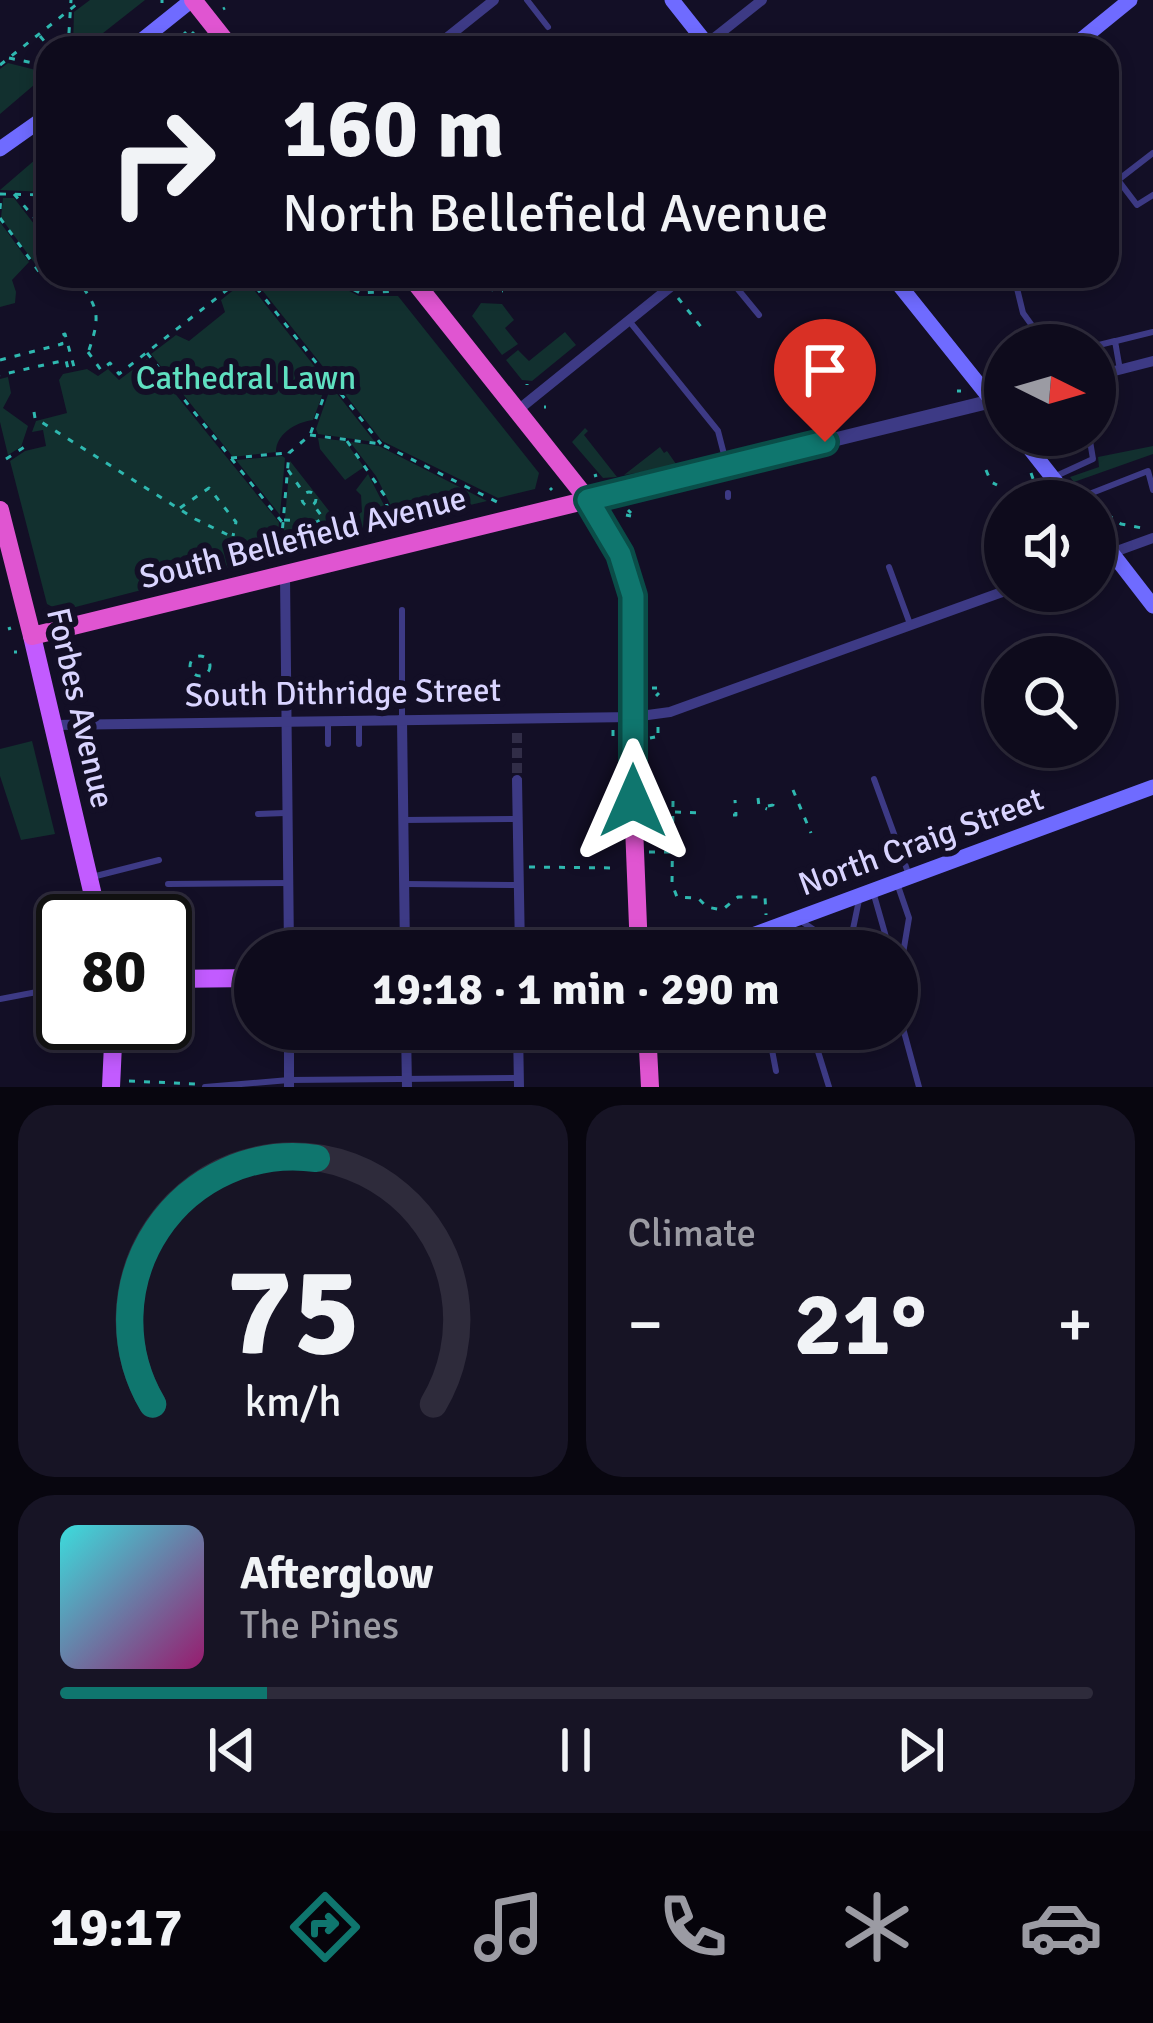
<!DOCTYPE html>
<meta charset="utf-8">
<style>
:root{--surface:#0e0b1c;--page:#171425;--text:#f1f3f6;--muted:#9b9ba3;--line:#2e2b3b;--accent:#0f766e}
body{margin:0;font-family:Signika,sans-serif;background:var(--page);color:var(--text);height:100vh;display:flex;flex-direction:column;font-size:45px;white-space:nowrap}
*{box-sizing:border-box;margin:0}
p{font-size:39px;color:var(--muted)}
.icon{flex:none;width:66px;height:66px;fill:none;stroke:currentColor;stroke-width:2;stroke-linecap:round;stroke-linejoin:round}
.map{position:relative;height:1087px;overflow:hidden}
.sheet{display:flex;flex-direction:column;gap:18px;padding:18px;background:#08060f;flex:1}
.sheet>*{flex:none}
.banner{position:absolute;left:36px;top:36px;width:1083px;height:252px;border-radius:36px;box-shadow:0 6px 18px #0003,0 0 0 3px var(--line);background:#0e0b1c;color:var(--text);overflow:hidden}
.needle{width:78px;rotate:95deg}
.tools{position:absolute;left:984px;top:324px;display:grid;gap:24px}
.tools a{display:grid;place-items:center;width:132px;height:132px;border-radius:50%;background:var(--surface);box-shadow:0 6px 18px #0003,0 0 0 3px var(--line);font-size:60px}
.speed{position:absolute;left:36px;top:894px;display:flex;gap:24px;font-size:60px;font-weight:700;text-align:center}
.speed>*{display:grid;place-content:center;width:156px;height:156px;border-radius:50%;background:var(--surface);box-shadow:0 6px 18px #0003,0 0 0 3px var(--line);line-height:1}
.speed .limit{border:6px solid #111;border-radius:18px;background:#fff;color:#111}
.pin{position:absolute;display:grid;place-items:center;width:102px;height:102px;color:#fff;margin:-123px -51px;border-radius:50% 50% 50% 0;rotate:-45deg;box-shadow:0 0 12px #0007}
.pin .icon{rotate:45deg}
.me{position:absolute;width:132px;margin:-66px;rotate:0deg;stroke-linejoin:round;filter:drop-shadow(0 0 9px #0008)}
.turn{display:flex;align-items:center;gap:42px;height:252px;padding:0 48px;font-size:54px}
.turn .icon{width:156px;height:156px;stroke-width:2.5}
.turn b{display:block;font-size:84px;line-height:102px}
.big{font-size:90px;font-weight:700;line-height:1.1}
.sheet .tile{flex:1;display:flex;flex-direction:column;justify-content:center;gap:18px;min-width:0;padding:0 42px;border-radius:36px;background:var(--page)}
.sheet .dial{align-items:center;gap:0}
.dial svg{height:312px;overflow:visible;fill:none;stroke:var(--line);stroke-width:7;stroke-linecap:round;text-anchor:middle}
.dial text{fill:var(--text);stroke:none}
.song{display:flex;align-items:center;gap:36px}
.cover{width:144px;height:144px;border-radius:18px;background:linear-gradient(135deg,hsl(180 70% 55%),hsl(320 70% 35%))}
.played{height:12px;border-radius:6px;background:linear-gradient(90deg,var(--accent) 20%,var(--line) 20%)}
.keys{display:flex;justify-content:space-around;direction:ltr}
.heat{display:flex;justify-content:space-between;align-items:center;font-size:66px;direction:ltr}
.sheet .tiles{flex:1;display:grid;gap:18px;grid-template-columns:1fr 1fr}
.tile:last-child{grid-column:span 2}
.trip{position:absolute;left:234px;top:930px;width:684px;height:120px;border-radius:60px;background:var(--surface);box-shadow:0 6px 18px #0003,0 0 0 3px var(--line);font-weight:700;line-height:120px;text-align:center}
.tabs{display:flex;height:192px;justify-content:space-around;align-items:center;background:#06040b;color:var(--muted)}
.tabs .icon{width:84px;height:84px}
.tabs .current{color:var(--accent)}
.tabs b{font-size:54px;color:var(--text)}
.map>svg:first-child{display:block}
.green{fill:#12302f}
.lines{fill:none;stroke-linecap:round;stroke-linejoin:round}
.minor-tunnel{stroke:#312d47;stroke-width:10;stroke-dasharray:10 5;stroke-linecap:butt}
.path{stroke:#2fb8b0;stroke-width:3;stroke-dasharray:6 9;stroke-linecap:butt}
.service{stroke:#3d3a85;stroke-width:6}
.minor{stroke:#3d3a85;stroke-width:10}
.tertiary{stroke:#3d3a85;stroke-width:14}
.secondary{stroke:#6f6bff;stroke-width:15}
.primary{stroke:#c25bff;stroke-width:18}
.trunk{stroke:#e055d1;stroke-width:18}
.route-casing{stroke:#0a4d48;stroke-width:30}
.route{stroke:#0f766e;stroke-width:21}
.labels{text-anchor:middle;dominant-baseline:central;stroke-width:12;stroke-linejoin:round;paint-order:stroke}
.park-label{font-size:33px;fill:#5fe0c0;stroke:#130f26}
.street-label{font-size:33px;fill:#d9d4ff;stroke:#130f26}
</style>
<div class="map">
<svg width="1153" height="1087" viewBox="0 0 1153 1087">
<rect width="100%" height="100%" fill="#130f26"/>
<g class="green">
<path d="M90,0h55l-61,48h-11l1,-36z"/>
<path d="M8,63l40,10 -48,41v-45z"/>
<path d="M36,159l12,10v23l-48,-2z"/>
<path d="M3,198h11l34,44v34h14l-11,9 -50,-67z"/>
<path d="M0,222l29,40 -17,18 4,12 -1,11 -15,4z"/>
<path d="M251,276h69l39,20h39l141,177 -4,16 -37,9 -116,-57z"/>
<path d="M246,280l81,102 -14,38c-17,2 -37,14 -37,32l-43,5 -82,-103 25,-19 13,6 36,-29 -4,-12z"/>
<path d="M481,303l21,1 12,16 -9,8 13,16 -16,11 -30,-39z"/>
<path d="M565,332l11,13 -44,36 -10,-1 -16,-20 12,-10 11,11z"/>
<path d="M147,359l132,163 -2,26 -7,9 -210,54 -13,-7 -37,-143 15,-10 21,-5 -3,-16 -11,2 4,-11 31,-8 -8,-33 4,-6 24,-5 11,7 10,-7 11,11z"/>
<path d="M8,377l3,16 -8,15 25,18 -7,21 -13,8 -8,-33v-43z"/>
<path d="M331,386l44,56 -57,-8 -2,-5z"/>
<path d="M585,428l3,3 -4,4 33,42 -14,1 -31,-36z"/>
<path d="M318,438l27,3 19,26 -19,13 -25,-31z"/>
<path d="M350,442l29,4 108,55 -84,20 -4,-13h-7l-16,-32z"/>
<path d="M1153,446v8l-79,28 -4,-5 29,-10 -1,-10z"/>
<path d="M660,447l4,6 3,-2 9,13 -3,3 -49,8z"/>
<path d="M282,456l3,2 -5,57 -44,-55z"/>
<path d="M290,461l43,55 14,6 15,-10 -1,-17 -5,-5 12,-16 18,35 -9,21 -87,21 -7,-10z"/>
<path d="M32,741l23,93 -34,6 -21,-64v-27z"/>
</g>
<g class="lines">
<path class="minor-tunnel" d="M517,733v47"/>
<g class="path">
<path d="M162,0v3"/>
<path d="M223,9l2,-1"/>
<path d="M184,32l3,3"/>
<path d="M40,36l10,12"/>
<path d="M190,36l4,-4"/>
<path d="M68,48l3,-48"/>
<path d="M9,58l39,8"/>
<path d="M0,65l82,-65"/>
<path d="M38,151l10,13"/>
<path d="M0,194l48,1"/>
<path d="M14,194l24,28 10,-9"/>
<path d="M0,209l1,-13"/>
<path d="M0,218l40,55"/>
<path d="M39,224l9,11"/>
<path d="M75,276c22,31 27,36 14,74"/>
<path d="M247,276l134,168"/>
<path d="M327,276l33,17 37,-2"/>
<path d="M444,278l19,8 40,5"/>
<path d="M442,284l2,-2"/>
<path d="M678,298l24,30"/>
<path d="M88,352l13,18 9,-7 9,11 126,-98"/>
<path d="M147,353l135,169"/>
<path d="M0,360l62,-16 -2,-8 5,-2 9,33 -6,2 -2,-9 -66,15"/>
<path d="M527,385v-1"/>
<path d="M957,391h4"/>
<path d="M544,407h2"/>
<path d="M34,412l1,6 160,101 81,39"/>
<path d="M310,435l71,9 120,60"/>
<path d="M347,441l38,55 7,35"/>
<path d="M231,458l56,-5"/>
<path d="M6,459l20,-13"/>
<path d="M288,470l15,22"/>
<path d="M986,470l5,12 6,3"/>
<path d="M1031,473l10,28"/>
<path d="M594,476l3,-1"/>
<path d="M550,488l2,2"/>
<circle cx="309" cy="499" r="7"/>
<path d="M1095,506l26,18 21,4"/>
<path d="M180,508l29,-20 27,34 -3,14"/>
<path d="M628,510l3,3"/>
<path d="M626,515l5,1"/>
<path d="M284,520l33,2 6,-4 -10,-14"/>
<path d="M280,558l9,-105 21,-18 19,-53"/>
<path d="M8,629l3,-1"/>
<path d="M14,652h3"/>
<circle cx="200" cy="666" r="10"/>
<path d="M199,688l1,-11"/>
<path d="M652,688h5"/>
<path d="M656,696l3,-3"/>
<path d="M658,727v6"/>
<path d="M613,736v-6"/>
<path d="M650,738l5,-1"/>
<path d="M793,790l18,43"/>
<path d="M758,798l1,8 8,3"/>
<path d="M673,801l-1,83 5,13 21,1 9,9 15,3 16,-13h27l1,18"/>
<path d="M768,806l5,-1v-9"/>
<path d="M675,812l29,1"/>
<path d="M733,815h3l-1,-15"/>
<path d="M649,852h28"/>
<path d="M529,867l86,1"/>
<path d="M129,1081l68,3"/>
</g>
<g class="service">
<path d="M527,0l21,27"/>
<path d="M403,45l3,3"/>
<path d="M1107,180h11l35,-27"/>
<path d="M1118,180l19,25 16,-10"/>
<path d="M727,276l32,39"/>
<path d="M1014,276l9,37 23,32"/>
<path d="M630,322l88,109 8,31"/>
<path d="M1116,341l37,-9"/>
<path d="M1095,346l20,-5 5,29"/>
<path d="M1056,476l37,-17 -4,-24"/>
<path d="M728,493v4"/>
<path d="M1074,500l74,-29 5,19"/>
<path d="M889,567l21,57"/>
<path d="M402,719v-109"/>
<path d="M328,723v21"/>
<path d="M359,744v-21"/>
<path d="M874,779l35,96"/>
<path d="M258,814l27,-1"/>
<path d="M404,820l113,-1"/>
<path d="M92,877l67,-17"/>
<path d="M168,884l121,-1"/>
<path d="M405,884l111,1"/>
<path d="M874,895l16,56"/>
<path d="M801,921l25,17 27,-9 6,-29"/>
<path d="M780,929l7,22"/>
<path d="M897,989l12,-71 -11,-32"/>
<path d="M0,999l63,-12"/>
<path d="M897,1006l22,81"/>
<path d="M768,1029l8,42"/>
<path d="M811,1029l18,58"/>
<path d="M518,1048h129"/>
<path d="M205,1087l84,-7 230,-2"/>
</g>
<g class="minor">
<path d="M704,46l58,-46"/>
<path d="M434,48l60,-48"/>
<path d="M1095,376l58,-15"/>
<path d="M518,410l166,-134"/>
<path d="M1095,559l58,-21"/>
<path d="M285,575l4,376"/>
<path d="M402,719l3,232"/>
<path d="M53,725l580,-8 37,-5 335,-121"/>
<path d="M517,780l3,171"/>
<path d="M406,1029l1,58"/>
<path d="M518,1029l1,58"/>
<path d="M289,1087v-58"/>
</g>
<path class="tertiary" d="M588,500l404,-99"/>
<g class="secondary">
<path d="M672,0l38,48"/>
<path d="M132,48l60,-48"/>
<path d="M1071,48l59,-48"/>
<path d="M0,149l48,-34"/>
<path d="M892,276l113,141"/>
<path d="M1019,435l52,66"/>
<path d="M1095,531l58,75"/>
<path d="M709,951l444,-164"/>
</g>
<g class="primary">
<path d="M32,636l67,285"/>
<path d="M165,979l90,-1"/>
<path d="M111,1087l3,-64"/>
</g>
<g class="trunk">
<path d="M193,0l38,48"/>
<path d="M410,276l178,224 32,54 13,42v205l6,150"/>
<path d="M0,510l32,126 556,-136"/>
<path d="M647,1029l3,58"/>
</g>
</g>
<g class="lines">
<g class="route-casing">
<path id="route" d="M633,801v-205l-13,-42 -32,-54 237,-58"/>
</g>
<use href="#route" class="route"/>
</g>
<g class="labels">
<g class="park-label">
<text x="246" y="378">Cathedral Lawn</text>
</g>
<g class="street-label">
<text transform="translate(303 538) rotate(-14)">South Bellefield Avenue</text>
<text transform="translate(343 693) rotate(-1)">South Dithridge Street</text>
<text transform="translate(80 708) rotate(77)">Forbes Avenue</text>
<text transform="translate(921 842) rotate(-20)">North Craig Street</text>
</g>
</g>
</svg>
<div class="tools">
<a><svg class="needle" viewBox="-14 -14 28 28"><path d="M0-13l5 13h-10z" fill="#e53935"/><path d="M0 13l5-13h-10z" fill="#9b9ba3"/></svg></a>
<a><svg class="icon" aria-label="sound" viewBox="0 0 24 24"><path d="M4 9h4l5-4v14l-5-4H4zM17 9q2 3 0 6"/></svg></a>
<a><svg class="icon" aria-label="search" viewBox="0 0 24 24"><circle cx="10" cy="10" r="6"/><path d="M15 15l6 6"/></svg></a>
</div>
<div class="speed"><div class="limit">80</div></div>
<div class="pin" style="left:825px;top:442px;background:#d93025"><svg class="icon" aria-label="arrive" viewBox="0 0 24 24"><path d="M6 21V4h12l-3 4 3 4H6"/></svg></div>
<svg class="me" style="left:633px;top:801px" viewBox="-20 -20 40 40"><path d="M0-17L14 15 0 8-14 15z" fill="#0f766e" stroke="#fff" stroke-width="4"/></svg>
<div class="trip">19:18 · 1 min · 290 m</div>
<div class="banner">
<div class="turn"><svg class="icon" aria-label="right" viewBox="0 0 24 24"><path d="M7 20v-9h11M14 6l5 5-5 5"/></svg><div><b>160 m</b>North Bellefield Avenue</div></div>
</div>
</div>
<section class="sheet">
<div class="tiles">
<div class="tile dial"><svg viewBox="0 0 100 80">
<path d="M14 69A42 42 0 1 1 86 69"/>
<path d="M14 69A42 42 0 0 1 56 6" stroke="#0f766e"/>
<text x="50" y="56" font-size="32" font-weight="700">75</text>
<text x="50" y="72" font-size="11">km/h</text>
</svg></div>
<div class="tile"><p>Climate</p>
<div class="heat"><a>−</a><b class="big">21°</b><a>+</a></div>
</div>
<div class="tile">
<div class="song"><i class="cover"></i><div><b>Afterglow</b><p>The Pines</p></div></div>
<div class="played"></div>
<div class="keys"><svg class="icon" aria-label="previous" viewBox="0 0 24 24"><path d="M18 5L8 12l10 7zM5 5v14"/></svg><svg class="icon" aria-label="pause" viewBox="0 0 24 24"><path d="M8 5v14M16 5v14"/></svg><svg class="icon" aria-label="next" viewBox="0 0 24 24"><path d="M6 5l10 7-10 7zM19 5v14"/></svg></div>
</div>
</div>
</section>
<nav class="tabs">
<b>19:17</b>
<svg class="icon current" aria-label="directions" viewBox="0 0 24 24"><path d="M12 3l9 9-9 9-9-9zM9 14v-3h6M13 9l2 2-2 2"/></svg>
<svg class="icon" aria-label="music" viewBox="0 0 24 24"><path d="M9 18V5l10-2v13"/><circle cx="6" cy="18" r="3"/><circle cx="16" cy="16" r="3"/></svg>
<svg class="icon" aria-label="phone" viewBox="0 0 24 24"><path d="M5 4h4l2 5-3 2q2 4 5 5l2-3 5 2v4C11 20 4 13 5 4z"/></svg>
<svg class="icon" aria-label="climate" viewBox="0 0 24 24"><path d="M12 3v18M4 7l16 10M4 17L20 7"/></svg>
<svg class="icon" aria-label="car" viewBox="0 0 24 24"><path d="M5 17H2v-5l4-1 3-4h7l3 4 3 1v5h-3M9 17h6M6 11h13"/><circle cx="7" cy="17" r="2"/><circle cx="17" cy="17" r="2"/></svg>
</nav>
